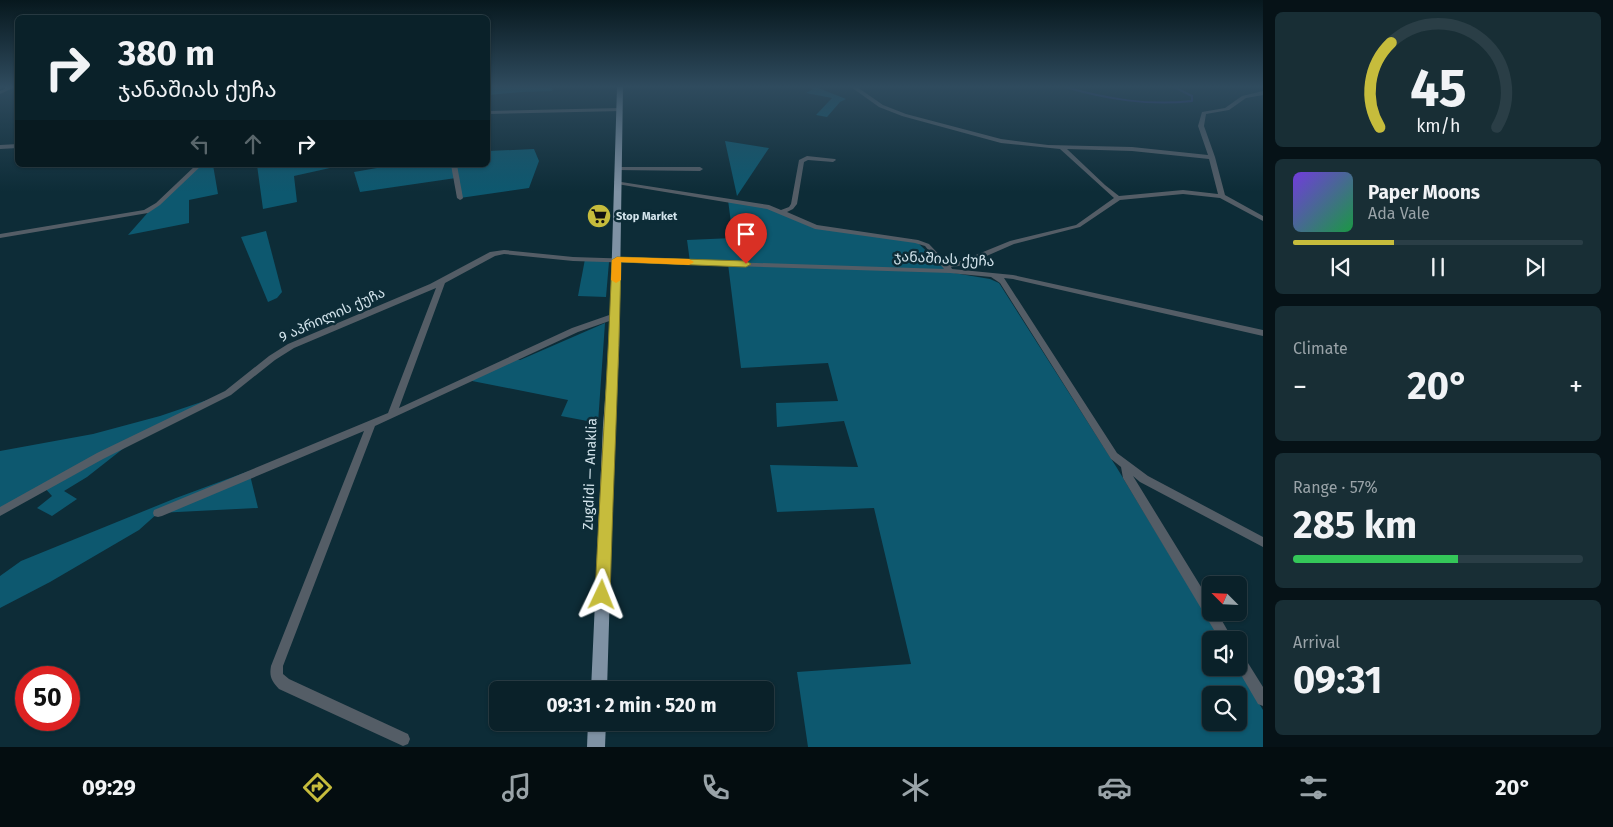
<!DOCTYPE html>
<meta charset="utf-8">
<style>
:root{--surface:#0a2129;--page:#182e35;--text:#f1f3f6;--muted:#99a3a8;--line:#2a3e46;--accent:#c6bc3c}
body{margin:0;font-family:"Fira Sans","Noto Sans Georgian",sans-serif;background:var(--page);color:var(--text);height:100vh;display:flex;flex-direction:column;font-size:19px;white-space:nowrap}
*{box-sizing:border-box;margin:0}
p{font-size:16px;color:var(--muted)}
.icon{flex:none;width:28px;height:28px;fill:none;stroke:currentColor;stroke-width:2;stroke-linecap:round;stroke-linejoin:round}
.map{position:relative;flex:1;overflow:hidden}
.side{display:flex;flex-direction:column;gap:12px;padding:12px;background:#061217;width:350px}
.side>*{flex:none}
.hud{position:absolute;left:15px;top:15px;width:475px;height:152px;border-radius:8px;box-shadow:0 1px 4px #0004,0 0 0 1px var(--line);background:#0a2129;color:var(--text);overflow:hidden}
.needle{width:32px;rotate:294deg}
.fabs{position:absolute;left:1202px;top:576px;display:grid;gap:10px}
.fabs a{display:grid;place-items:center;width:45px;height:45px;border-radius:8px;background:var(--surface);box-shadow:0 1px 4px #0004,0 0 0 1px var(--line);font-size:25px}
.speed{position:absolute;left:15px;top:666px;display:flex;gap:10px;font-size:25px;font-weight:700;text-align:center}
.speed>*{display:grid;place-content:center;width:65px;height:65px;border-radius:50%;background:var(--surface);box-shadow:0 1px 4px #0004,0 0 0 1px var(--line);line-height:1}
.speed .limit{border:8px solid #d22;background:#fff;color:#111}
.pin{position:absolute;display:grid;place-items:center;width:42px;height:42px;color:#fff;margin:-51px -21px;border-radius:50% 50% 50% 0;rotate:-45deg;box-shadow:0 0 5px #0007}
.pin .icon{rotate:45deg}
.me{position:absolute;width:55px;margin:-28px;rotate:2deg;stroke-linejoin:round;filter:drop-shadow(0 0 4px #0008)}
.turn{display:flex;align-items:center;gap:18px;height:105px;padding:0 20px;font-size:22px}
.turn .icon{width:65px;height:65px;stroke-width:2.5}
.turn b{display:block;font-size:35px;line-height:42px}
.lanes{display:flex;align-items:center;height:48px;padding:0 20px;background:#0003;justify-content:center;gap:25px;direction:ltr}
.lanes .off{opacity:.35}
.big{font-size:38px;font-weight:700;line-height:1.1}
.side .tile{flex:1;display:flex;flex-direction:column;justify-content:center;gap:8px;min-width:0;padding:0 18px;border-radius:8px;background:var(--page)}
.side .dial{align-items:center;gap:0}
.dial svg{height:130px;overflow:visible;fill:none;stroke:var(--line);stroke-width:7;stroke-linecap:round;text-anchor:middle}
.dial text{fill:var(--text);stroke:none}
.song{display:flex;align-items:center;gap:15px}
.cover{width:60px;height:60px;border-radius:8px;background:linear-gradient(135deg,hsl(260 70% 55%),hsl(140 70% 35%))}
.played{height:5px;border-radius:2px;background:linear-gradient(90deg,var(--accent) 35%,var(--line) 35%)}
.keys{display:flex;justify-content:space-around;direction:ltr}
.heat{display:flex;justify-content:space-between;align-items:center;font-size:28px;direction:ltr}
.charge{height:8px;border-radius:4px;background:linear-gradient(90deg,#34c759 57%,var(--line) 0)}
.trip{position:absolute;left:489px;top:681px;width:285px;height:50px;border-radius:8px;background:var(--surface);box-shadow:0 1px 4px #0004,0 0 0 1px var(--line);font-weight:700;line-height:50px;text-align:center}
.menu{display:flex;height:80px;justify-content:space-around;align-items:center;background:#040d10;color:var(--muted)}
.menu .icon{width:35px;height:35px}
.menu .active{color:var(--accent)}
.menu b{font-size:22px;color:var(--text)}
main{display:flex;flex:1;min-height:0}
.map>svg:first-child{display:block}
.green{fill:#0d586f;fill-rule:evenodd}
.lines{fill:none;stroke-linecap:round;stroke-linejoin:round}
.stream{stroke:#29327c;stroke-width:2}
.minor{fill:#545d66;fill-rule:evenodd}
.major{fill:#7f92a4;fill-rule:evenodd}
.rail-casing{stroke:#728a93;stroke-width:3}
.rail{stroke:#0d2c37;stroke-width:2;stroke-dasharray:5;stroke-linecap:butt}
.route{fill:#c6bc3c;stroke:#817a27}
.slow{fill:#f59e0b}
.labels{text-anchor:middle;dominant-baseline:central;stroke-width:5;stroke-linejoin:round;paint-order:stroke}
.far-poi-label{font-size:11px;font-weight:bold;fill:#d3e4ec;stroke:#0d2c37;text-anchor:start}
.street-label{font-size:14px;fill:#d3e4ec;stroke:#0d2c37}
</style>
<main>
<div class="map">
<svg width="1263" height="747" viewBox="0 0 1263 747">
<rect width="100%" height="100%" fill="#0d2c37"/>
<g class="green">
<path d="M488,87h65l-1,4 -30,1 -34,3z"/>
<path d="M809,87h7l30,12 -6,3 -13,15 -11,-2 16,-17 -26,-5 7,-4z"/>
<path d="M725,141l44,7 -32,48z"/>
<path d="M534,149l5,12 -10,27 -69,10 -4,-20 -96,14 -6,-20 40,-7h94v-14z"/>
<path d="M199,165h14l5,29 -29,6v23l-61,12 23,-26z"/>
<path d="M257,165h72l1,3 -36,8 3,26 -34,7z"/>
<path d="M728,200l41,7 41,19 106,15 32,31 42,7 9,4 118,185 104,172h-10v28h27l25,42v37h-455l-11,-75 114,-8 -37,-156 -97,4 -7,-47 88,2 -14,-46 -67,6 -1,-24 62,-2 -10,-38 -87,5 -13,-104 -38,-2 -3,-22 46,-2zM1211,695h28v27h-28z"/>
<path d="M266,231l16,61 -5,6 -9,4 -27,-65z"/>
<path d="M585,259l24,3 -3,35 -28,-1z"/>
<path d="M605,323l-7,100 -37,-7 7,-16 -101,-20 45,-21 8,1z"/>
<path d="M228,393l-90,44 -51,40 -23,14 13,8 -25,17 -15,-8 15,-12 -8,-9 -44,25v-61l93,-17 67,-18z"/>
<path d="M249,471l9,37 -100,5 -19,17 -89,52 -50,26v-32l21,-15 155,-63z"/>
</g>
<g class="lines">
<path class="stream" d="M1065,87c42,12 83,19 127,14v-5l-18,-9"/>
<g class="minor">
<path d="M7,87h8l-15,7v-4z"/>
<path d="M851,87h6l26,18 23,9 95,25 47,6 84,2 76,8 -10,-29 4,-14 23,-4 17,-12 21,-5v4l-17,3 -17,12 -23,4 -2,12 11,31 10,38 38,21v5l-43,-23 -37,-4 -63,6 -40,27 -66,17 -48,21 -15,2 1,2 61,6 250,55v6l-250,-57 -9,-1 113,175 31,23 115,61v10l-123,-65 -7,-6 78,127v9h6l16,28h-13l-97,-162 -2,-11 -10,-8 -111,-176 -9,-6 -41,-4 -377,-12 -69,-7 -9,2 -50,27 -46,125 173,-80 43,-15 4,3 -1,2 -40,14 -203,94 -92,240v8l6,5 119,55 2,5 -2,5 -5,2 -124,-57c-7,-8 -10,-12 -8,-23l93,-235 -202,85 -4,1 -4,-1 -1,-3 1,-3 234,-97 48,-125 -142,60 -19,12 -44,35 -128,64 -103,57v-9l97,-54 128,-62 44,-35 19,-12 142,-60 60,-32 14,-2 69,7 371,12 -19,-23 -10,-3 -100,-14 -48,-20 -150,-25 -3,-2 1,-1 154,24 12,5 8,-3 2,-3 8,-44 8,-4 28,3 1,1 -3,2 -25,-2 -4,2 -7,42 -4,5 -6,3 30,13 101,15 11,4 19,20 13,-3 49,-20 66,-16 38,-27 -54,-49 -59,-6 -99,-27 -23,-9zM1067,149l65,2 77,8 9,35 -35,-4 -64,6 -14,-11z"/>
<path d="M620,108l2,1v2l-134,3v-3z"/>
<path d="M18,144v4l-18,1v-4z"/>
<path d="M196,165h6l-42,40 -12,8 -148,25v-4l144,-24 12,-7z"/>
<path d="M451,165h6l6,33 -1,1 -2,1 -3,-2z"/>
<path d="M618,167h82l3,2 -3,2 -84,-1v-2z"/>
<path d="M1239,653l4,2 20,32v19l-5,-2 -21,-36h2z"/>
</g>
<g class="major">
<path d="M617,87h6l-4,265 -4,73 -8,265h-16l12,-265 6,-73z"/>
<path d="M588,722h18l-1,25h-18z"/>
</g>
<g class="rail-casing">
<path id="rail" d="M0,90l6,-3"/>
</g>
<use href="#rail" class="rail"/>
</g>
<linearGradient id="sky" x2="0" y2="1"><stop stop-color="#07181e"/><stop offset="0.45" stop-color="#2f4b5e"/><stop offset="1" stop-color="#2f4b5e" stop-opacity="0"/></linearGradient>
<rect width="1263" height="192" fill="url(#sky)"/>
<path class="route" d="M617,257l129,4 5,3 -5,3 -125,-5c-2,111 -8,222 -11,333l-2,5 -6,2 -5,-2 -2,-5c5,-112 13,-223 17,-335z"/>
<path class="slow" d="M617,257l72,2 5,3 -5,3 -68,-3v18l-5,3 -5,-3 1,-20z"/>
<defs>
<g id="supermarket-disc" transform="scale(1.25)"><circle r="9.5" fill="#c6bc3c" stroke="#0d2c37"/><path d="M-6-5.5h2.5l.6 2H6L4.5 2H-2.5L-4.4-4H-6ZM-1.5 3.2a1.3 1.3 0 1 0 .1 0ZM3 3.2a1.3 1.3 0 1 0 .1 0Z" fill="#111"/></g>
</defs>
<g fill-rule="evenodd">
<use href="#supermarket-disc" x="599" y="216"/>
</g>
<g class="labels">
<g class="far-poi-label">
<text x="616" y="216">Stop Market</text>
</g>
<g class="street-label">
<text transform="translate(944 259) rotate(3)">ჯანაშიას ქუჩა</text>
<text transform="translate(332 315) rotate(-24)">9 აპრილის ქუჩა</text>
<text transform="translate(590 474) rotate(-88)">Zugdidi — Anaklia</text>
</g>
</g>
</svg>
<div class="fabs">
<a><svg class="needle" viewBox="-14 -14 28 28"><path d="M0-13l5 13h-10z" fill="#e53935"/><path d="M0 13l5-13h-10z" fill="#99a3a8"/></svg></a>
<a><svg class="icon" aria-label="sound" viewBox="0 0 24 24"><path d="M4 9h4l5-4v14l-5-4H4zM17 9q2 3 0 6"/></svg></a>
<a><svg class="icon" aria-label="search" viewBox="0 0 24 24"><circle cx="10" cy="10" r="6"/><path d="M15 15l6 6"/></svg></a>
</div>
<div class="speed"><div class="limit">50</div></div>
<div class="pin" style="left:746px;top:264px;background:#d93025"><svg class="icon" aria-label="arrive" viewBox="0 0 24 24"><path d="M6 21V4h12l-3 4 3 4H6"/></svg></div>
<svg class="me" style="left:602px;top:595px" viewBox="-20 -20 40 40"><path d="M0-17L14 15 0 8-14 15z" fill="#c6bc3c" stroke="#fff" stroke-width="4"/></svg>
<div class="trip">09:31 · 2 min · 520 m</div>
<div class="hud">
<div class="turn"><svg class="icon" aria-label="right" viewBox="0 0 24 24"><path d="M7 20v-9h11M14 6l5 5-5 5"/></svg><div><b>380 m</b>ჯანაშიას ქუჩა</div></div>
<div class="lanes"><svg class="icon off" aria-label="left" viewBox="0 0 24 24"><path d="M17 20v-9H6M10 6l-5 5 5 5"/></svg><svg class="icon off" aria-label="ahead" viewBox="0 0 24 24"><path d="M12 20V5M6 11l6-6 6 6"/></svg><svg class="icon" aria-label="right" viewBox="0 0 24 24"><path d="M7 20v-9h11M14 6l5 5-5 5"/></svg></div>
</div>
</div>
<section class="side">
<div class="tile dial"><svg viewBox="0 0 100 80">
<path d="M14 69A42 42 0 1 1 86 69"/>
<path d="M14 69A42 42 0 0 1 21 17" stroke="#c6bc3c"/>
<text x="50" y="56" font-size="32" font-weight="700">45</text>
<text x="50" y="72" font-size="11">km/h</text>
</svg></div>
<div class="tile">
<div class="song"><i class="cover"></i><div><b>Paper Moons</b><p>Ada Vale</p></div></div>
<div class="played"></div>
<div class="keys"><svg class="icon" aria-label="previous" viewBox="0 0 24 24"><path d="M18 5L8 12l10 7zM5 5v14"/></svg><svg class="icon" aria-label="pause" viewBox="0 0 24 24"><path d="M8 5v14M16 5v14"/></svg><svg class="icon" aria-label="next" viewBox="0 0 24 24"><path d="M6 5l10 7-10 7zM19 5v14"/></svg></div>
</div>
<div class="tile"><p>Climate</p>
<div class="heat"><a>−</a><b class="big">20°</b><a>+</a></div>
</div>
<div class="tile"><p>Range · 57%</p><b class="big">285 km</b><div class="charge"></div></div>
<div class="tile"><p>Arrival</p><b class="big">09:31</b></div>
</section>
</main>
<nav class="menu">
<b>09:29</b>
<svg class="icon active" aria-label="directions" viewBox="0 0 24 24"><path d="M12 3l9 9-9 9-9-9zM9 14v-3h6M13 9l2 2-2 2"/></svg>
<svg class="icon" aria-label="music" viewBox="0 0 24 24"><path d="M9 18V5l10-2v13"/><circle cx="6" cy="18" r="3"/><circle cx="16" cy="16" r="3"/></svg>
<svg class="icon" aria-label="phone" viewBox="0 0 24 24"><path d="M5 4h4l2 5-3 2q2 4 5 5l2-3 5 2v4C11 20 4 13 5 4z"/></svg>
<svg class="icon" aria-label="climate" viewBox="0 0 24 24"><path d="M12 3v18M4 7l16 10M4 17L20 7"/></svg>
<svg class="icon" aria-label="car" viewBox="0 0 24 24"><path d="M5 17H2v-5l4-1 3-4h7l3 4 3 1v5h-3M9 17h6M6 11h13"/><circle cx="7" cy="17" r="2"/><circle cx="17" cy="17" r="2"/></svg>
<svg class="icon" aria-label="filters" viewBox="0 0 24 24"><path d="M4 7h16M4 17h16"/><circle cx="9" cy="7" r="2"/><circle cx="15" cy="17" r="2"/></svg>
<b>20°</b>
</nav>
